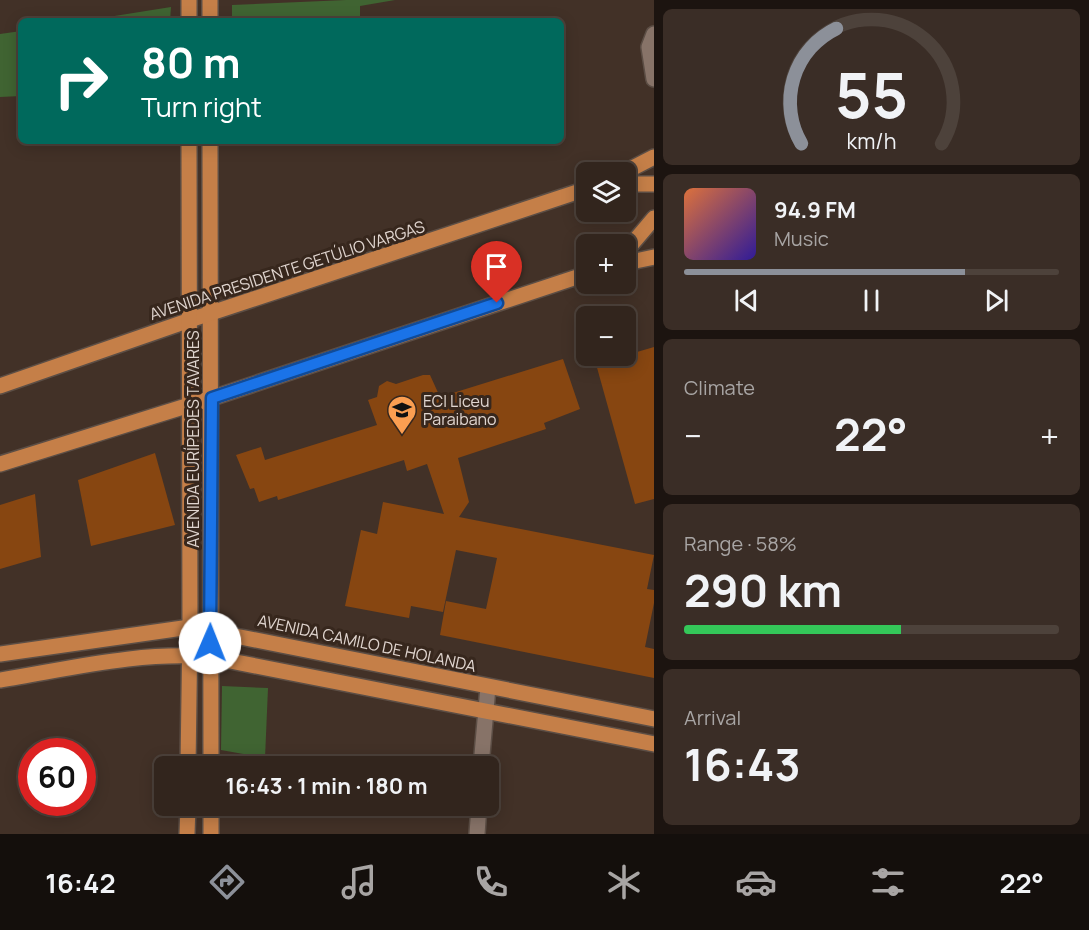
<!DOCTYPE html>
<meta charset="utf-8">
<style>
:root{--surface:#32251d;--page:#3a2d26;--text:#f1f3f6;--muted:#a8a5a4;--line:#4d423b;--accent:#8c9099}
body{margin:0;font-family:Manrope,sans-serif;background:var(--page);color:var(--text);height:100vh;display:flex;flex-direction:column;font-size:22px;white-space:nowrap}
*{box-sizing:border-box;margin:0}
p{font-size:20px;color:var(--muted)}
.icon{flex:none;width:33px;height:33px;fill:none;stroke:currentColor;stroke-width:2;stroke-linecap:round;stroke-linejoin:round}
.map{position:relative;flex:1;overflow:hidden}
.panel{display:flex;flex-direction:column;gap:9px;padding:9px;background:#1c1410;width:435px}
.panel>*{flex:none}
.guide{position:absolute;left:18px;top:18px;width:546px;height:126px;border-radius:9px;box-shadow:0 3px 15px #0003,0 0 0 2px var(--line);background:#00695c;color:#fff;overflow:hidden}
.tools{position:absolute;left:576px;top:162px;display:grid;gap:12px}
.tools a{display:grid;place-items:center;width:60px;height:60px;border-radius:9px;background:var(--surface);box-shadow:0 3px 15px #0003,0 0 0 2px var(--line);font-size:30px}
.speed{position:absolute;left:18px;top:738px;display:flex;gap:12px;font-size:30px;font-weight:700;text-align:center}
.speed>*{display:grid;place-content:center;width:78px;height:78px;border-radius:50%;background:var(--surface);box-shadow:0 3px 15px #0003,0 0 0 2px var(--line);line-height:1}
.speed .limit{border:9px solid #d22;background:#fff;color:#111}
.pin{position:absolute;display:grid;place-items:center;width:51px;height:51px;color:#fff;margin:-62px -26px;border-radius:50% 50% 50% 0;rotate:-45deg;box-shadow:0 0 6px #0007}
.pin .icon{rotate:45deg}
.me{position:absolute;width:66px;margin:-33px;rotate:1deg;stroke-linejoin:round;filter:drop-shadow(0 0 4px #0008)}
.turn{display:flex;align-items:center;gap:21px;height:126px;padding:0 24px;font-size:27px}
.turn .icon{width:78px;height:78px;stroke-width:2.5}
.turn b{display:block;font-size:42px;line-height:51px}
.big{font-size:45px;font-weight:700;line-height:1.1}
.panel .tile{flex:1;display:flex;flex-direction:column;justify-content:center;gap:9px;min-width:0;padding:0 21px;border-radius:9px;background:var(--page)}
.panel .dial{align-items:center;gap:0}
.dial svg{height:156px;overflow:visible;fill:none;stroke:var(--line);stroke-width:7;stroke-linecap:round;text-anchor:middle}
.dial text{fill:var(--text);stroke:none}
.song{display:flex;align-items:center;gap:18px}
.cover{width:72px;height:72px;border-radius:9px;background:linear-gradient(135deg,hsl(20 70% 55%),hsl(250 70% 35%))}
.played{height:6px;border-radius:3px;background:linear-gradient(90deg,var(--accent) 75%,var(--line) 75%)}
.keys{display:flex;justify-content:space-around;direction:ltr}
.heat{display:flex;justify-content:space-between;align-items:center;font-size:33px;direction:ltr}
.charge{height:9px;border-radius:4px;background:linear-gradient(90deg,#34c759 58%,var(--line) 0)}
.trip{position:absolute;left:154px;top:756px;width:345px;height:60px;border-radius:9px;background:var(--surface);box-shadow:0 3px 15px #0003,0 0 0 2px var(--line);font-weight:700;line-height:60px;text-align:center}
.menu{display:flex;height:96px;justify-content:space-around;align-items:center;background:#140f0c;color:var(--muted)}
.menu .icon{width:42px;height:42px}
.menu .current{color:var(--accent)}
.menu b{font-size:27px;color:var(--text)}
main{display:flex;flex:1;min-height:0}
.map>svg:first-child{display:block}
.green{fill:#406432}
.building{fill:#874611}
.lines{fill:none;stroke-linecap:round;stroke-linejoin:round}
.minor-casing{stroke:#5c4e45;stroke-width:18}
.major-casing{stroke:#5c4e45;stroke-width:18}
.minor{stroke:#877368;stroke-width:15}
.major{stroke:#c57f48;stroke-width:15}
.route-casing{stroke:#114b97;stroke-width:15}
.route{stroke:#1a73e8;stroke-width:10}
.labels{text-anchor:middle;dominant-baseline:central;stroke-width:6;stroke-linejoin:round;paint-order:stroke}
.street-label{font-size:16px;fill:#e0d5cf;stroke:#37271d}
.poi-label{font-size:16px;fill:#e0d5cf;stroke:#37271d;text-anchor:start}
</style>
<main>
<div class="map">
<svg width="654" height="834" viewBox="0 0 654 834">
<rect width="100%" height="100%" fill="#423127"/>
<g class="green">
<path d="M346,0h49l-35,6v15h-128v-16z"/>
<path d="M171,7l-1,14h-87z"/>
<path d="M21,31v65l-21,1v-63z"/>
<path d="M222,686l46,2 -3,70 -44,-8z"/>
</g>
<g class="building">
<path d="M654,347v152l-19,5 -39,-140z"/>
<path d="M563,359l17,50 -36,14 2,6 -88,29 11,44 -10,15 195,38 -7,34 7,1v13l-9,44 9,2v29l-214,-43 6,-34 40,8 11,-51 -41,-8 -13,62 -32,-6 -2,12 -64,-12 16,-76 16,4 6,-32 61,12 -17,-50 -20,7 -3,-11 -126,40 -1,-4 -18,6 -5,-14 -4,1 -14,-34 25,-8 4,13 112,-35 -9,-25 9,-3 2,-11 8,-5 9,3 27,-9h7l10,22z"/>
<path d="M155,453l20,72 -84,21 -13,-66z"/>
<path d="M35,494l6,63 -41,12v-64z"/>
</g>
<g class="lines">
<g class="minor-casing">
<g id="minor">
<path d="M654,34l-5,13 5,32"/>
<path d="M481,766l7,-79"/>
<path d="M477,834l2,-28"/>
</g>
</g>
<g class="major-casing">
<g id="major">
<path d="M189,0v21"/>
<path d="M210,0v21"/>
<path d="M210,141l1,625"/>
<path d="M625,172l29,-15"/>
<path d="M626,184h28"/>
<path d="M626,251l28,-33"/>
<path d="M626,263l28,-6"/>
<path d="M0,386l190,-66 396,-131"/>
<path d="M0,464l212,-66 374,-124"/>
<path d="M0,654l190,-27 464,92"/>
<path d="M0,680c69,-11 140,-29 210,-23l444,87"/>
<path d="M188,766l2,-139 -1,-486"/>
<path d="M211,806v28"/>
<path d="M187,834l1,-28"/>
</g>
</g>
<use href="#minor" class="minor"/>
<use href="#major" class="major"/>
</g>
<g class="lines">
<g class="route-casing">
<path id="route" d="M210,643l2,-245 285,-95"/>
</g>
<use href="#route" class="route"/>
</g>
<defs>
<g id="school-pin" transform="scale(1.5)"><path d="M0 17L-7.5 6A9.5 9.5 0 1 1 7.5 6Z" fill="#fb9e51" stroke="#37271d"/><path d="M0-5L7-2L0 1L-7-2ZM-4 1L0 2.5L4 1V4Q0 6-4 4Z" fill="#111"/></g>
</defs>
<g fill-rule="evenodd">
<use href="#school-pin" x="402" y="410"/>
</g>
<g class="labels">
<g class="street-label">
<text transform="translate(287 270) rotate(-18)">AVENIDA PRESIDENTE GETÚLIO VARGAS</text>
<text transform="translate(193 439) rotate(-90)">AVENIDA EURÍPEDES TAVARES</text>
<text transform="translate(367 643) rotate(12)">AVENIDA CAMILO DE HOLANDA</text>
</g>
<g class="poi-label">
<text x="423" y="401">ECI Liceu<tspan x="423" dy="18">Paraibano</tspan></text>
</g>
</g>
</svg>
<div class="tools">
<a><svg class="icon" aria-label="layers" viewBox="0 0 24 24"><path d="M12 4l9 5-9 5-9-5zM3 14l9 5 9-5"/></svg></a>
<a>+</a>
<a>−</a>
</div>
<div class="speed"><div class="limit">60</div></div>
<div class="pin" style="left:497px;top:303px;background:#d93025"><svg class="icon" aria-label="arrive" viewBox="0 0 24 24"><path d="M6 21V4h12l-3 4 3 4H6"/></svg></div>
<svg class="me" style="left:210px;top:643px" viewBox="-20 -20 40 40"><circle r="19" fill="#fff"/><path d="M0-13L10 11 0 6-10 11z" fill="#1a73e8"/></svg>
<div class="trip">16:43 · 1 min · 180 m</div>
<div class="guide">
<div class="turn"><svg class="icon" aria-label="right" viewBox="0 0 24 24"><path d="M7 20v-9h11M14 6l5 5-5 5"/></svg><div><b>80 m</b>Turn right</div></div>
</div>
</div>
<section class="panel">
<div class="tile dial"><svg viewBox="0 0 100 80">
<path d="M14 69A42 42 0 1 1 86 69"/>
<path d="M14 69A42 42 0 0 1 32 10" stroke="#8c9099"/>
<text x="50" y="56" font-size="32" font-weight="700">55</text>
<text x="50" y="72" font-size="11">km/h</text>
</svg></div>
<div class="tile">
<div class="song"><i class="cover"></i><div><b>94.9 FM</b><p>Music</p></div></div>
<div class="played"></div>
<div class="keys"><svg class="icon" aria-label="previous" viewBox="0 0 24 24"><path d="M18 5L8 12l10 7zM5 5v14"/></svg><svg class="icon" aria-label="pause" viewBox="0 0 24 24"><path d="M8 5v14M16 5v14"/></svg><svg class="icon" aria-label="next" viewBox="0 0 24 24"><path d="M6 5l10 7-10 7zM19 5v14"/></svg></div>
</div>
<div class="tile"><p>Climate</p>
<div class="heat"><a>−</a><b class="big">22°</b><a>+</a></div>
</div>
<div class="tile"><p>Range · 58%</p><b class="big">290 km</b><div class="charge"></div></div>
<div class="tile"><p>Arrival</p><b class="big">16:43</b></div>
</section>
</main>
<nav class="menu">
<b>16:42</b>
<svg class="icon current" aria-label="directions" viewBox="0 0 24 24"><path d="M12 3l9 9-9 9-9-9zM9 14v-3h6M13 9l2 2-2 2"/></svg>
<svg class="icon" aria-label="music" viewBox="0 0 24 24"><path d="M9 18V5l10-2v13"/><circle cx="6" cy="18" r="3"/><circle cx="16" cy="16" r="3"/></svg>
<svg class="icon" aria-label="phone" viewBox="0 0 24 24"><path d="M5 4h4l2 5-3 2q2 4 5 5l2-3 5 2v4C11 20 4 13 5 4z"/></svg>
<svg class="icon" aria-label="climate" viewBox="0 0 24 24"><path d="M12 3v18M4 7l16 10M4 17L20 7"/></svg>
<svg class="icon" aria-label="car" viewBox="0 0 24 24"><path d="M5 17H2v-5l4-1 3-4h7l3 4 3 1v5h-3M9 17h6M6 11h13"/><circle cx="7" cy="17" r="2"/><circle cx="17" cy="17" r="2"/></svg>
<svg class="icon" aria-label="filters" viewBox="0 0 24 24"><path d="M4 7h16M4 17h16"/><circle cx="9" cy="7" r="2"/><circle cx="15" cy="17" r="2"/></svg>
<b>22°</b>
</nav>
